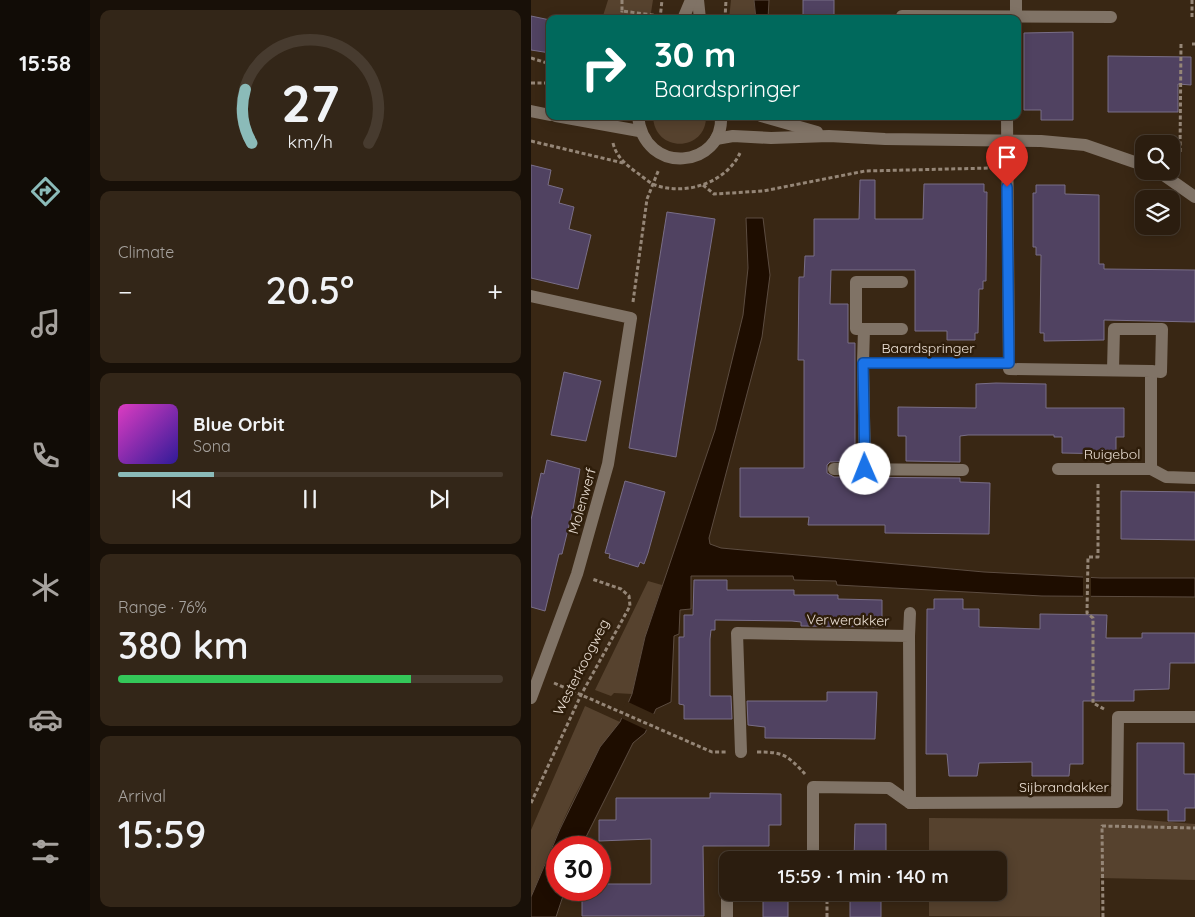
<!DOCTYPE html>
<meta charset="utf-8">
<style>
:root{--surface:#2b1d0f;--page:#332618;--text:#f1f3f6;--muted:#a6a29e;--line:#473b2f;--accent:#8bbbb9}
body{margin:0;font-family:Quicksand,sans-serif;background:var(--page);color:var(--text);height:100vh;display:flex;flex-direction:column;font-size:19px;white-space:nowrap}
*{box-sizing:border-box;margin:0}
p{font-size:16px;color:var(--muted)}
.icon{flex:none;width:28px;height:28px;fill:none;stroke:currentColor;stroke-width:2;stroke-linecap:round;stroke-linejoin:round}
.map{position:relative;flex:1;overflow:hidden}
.panel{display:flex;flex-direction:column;gap:10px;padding:10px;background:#181008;width:441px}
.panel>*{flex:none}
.banner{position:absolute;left:15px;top:15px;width:475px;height:105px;border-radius:10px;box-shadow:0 2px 12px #0003,0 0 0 1px var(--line);background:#00695c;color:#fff;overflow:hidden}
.buttons{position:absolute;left:604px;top:135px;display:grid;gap:10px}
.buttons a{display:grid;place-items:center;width:45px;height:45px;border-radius:10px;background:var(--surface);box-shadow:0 2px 12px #0003,0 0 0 1px var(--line);font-size:25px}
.speed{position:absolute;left:15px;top:836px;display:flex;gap:10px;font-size:25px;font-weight:700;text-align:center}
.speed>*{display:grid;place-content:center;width:65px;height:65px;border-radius:50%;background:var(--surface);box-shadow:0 2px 12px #0003,0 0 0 1px var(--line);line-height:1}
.speed .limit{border:8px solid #d22;background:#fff;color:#111}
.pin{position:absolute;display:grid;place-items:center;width:42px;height:42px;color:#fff;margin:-51px -21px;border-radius:50% 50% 50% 0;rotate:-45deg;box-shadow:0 0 5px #0007}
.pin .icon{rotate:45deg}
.me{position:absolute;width:55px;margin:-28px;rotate:359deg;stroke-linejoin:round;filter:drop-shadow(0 0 4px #0008)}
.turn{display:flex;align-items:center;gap:18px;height:105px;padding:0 25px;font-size:22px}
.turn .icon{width:65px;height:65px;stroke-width:2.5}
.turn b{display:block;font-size:35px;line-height:42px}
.big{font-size:38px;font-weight:600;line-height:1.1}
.panel .tile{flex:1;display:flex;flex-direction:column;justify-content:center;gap:8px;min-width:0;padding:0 18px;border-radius:10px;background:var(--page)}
.panel .dial{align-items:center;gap:0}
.dial svg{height:130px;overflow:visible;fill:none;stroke:var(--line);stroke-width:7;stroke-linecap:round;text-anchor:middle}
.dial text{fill:var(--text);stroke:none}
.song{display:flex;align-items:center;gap:15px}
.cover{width:60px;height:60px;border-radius:8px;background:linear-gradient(135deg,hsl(310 70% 55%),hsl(250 70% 35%))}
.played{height:5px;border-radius:2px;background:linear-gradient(90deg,var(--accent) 25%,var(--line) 25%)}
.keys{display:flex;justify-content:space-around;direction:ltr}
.heat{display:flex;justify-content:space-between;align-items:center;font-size:28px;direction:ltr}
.charge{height:8px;border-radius:4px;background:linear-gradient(90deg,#34c759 76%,var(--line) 0)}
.trip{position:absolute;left:188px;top:851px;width:288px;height:50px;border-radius:10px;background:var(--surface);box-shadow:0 2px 12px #0003,0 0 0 1px var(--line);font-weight:600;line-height:50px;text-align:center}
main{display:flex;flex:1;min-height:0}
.dock{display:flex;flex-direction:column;width:90px;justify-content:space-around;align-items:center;background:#110c06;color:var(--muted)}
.dock .icon{width:35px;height:35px}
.dock .selected{color:var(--accent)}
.dock b{font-size:22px;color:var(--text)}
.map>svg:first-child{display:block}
.green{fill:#56422e}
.water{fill:#1e0d00;stroke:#5c4c40}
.pier{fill:#392714}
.building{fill:#504261;stroke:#796e87}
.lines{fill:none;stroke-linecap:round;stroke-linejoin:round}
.path{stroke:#958677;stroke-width:3;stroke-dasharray:4 2.5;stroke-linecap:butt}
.minor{stroke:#807366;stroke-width:12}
.route-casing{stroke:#114b97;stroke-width:12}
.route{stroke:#1a73e8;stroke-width:9}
.labels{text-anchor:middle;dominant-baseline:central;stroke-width:5;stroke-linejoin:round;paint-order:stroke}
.street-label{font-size:14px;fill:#ebdfd4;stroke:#2e1d0a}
</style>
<main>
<nav class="dock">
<b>15:58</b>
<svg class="icon selected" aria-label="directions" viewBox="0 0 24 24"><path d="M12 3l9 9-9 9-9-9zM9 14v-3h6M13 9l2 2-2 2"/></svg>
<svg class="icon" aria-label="music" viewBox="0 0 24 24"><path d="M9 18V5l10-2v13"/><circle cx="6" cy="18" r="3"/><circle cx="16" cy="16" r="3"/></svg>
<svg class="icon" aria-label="phone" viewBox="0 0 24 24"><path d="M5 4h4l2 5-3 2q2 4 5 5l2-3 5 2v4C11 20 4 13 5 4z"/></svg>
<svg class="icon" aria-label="climate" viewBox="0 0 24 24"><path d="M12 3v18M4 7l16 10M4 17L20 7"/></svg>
<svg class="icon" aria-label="car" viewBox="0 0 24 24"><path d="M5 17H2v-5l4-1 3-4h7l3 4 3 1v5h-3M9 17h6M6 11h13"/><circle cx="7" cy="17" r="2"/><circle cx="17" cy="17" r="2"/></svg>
<svg class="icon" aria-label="filters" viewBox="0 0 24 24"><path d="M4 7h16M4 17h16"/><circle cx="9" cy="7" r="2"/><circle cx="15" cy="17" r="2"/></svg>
</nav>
<section class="panel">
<div class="tile dial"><svg viewBox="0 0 100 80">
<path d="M14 69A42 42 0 1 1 86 69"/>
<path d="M14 69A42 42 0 0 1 10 36" stroke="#8bbbb9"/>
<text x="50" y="56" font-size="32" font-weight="700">27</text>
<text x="50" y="72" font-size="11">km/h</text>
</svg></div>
<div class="tile"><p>Climate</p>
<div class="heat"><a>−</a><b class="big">20.5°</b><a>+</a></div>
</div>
<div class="tile">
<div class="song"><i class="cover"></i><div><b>Blue Orbit</b><p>Sona</p></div></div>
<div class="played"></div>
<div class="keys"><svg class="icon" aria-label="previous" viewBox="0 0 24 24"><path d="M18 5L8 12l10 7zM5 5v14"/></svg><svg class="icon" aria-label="pause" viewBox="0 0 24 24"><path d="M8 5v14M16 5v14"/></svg><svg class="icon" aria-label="next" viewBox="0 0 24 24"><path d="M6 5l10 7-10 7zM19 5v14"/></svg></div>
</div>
<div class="tile"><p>Range · 76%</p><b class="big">380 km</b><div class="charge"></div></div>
<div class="tile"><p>Arrival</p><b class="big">15:59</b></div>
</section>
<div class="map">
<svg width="664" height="917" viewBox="0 0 664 917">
<rect width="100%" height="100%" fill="#392714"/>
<g class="green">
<path d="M77,0h45l-3,19h-48z"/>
<path d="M200,0h23l2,19h-27z"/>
<path d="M122,116h53c1,36 -52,38 -53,0z"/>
<path d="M117,581l14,4 -17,52 -13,57 -18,-1 -3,3 -16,-6z"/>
<path d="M54,706l35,16c-40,51 -64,115 -89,175v-67z"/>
<path d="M398,818l204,1 62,5v56l-95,-2v39l-171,-1v-23l68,-1v-32h-68z"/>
</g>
<g class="water">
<path d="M223,0h15l-1,19h-12z"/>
<path d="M215,218h17l7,57 -8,62 -53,201 1,6 11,4 263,24 117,6h94v19l-153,-1 -205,-11 -1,-4 -42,-1 -1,-4h-102v33l-11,1 -1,24 -5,2 -3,66 -15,7 -11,24 -12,10 -52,104 -24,1v42h8l-9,27h-25v-20l29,-68 40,-82 20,-25 12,-28 13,-57 70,-207 28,-115 5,-47z"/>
</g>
<g class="pier">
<path d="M552,574l8,1v23h-8z"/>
<path d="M95,701l30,14 -7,16 -30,-14z"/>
</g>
<g class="building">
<path d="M272,0h31v16h-3v3h-28z"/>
<path d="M0,16l19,4v33l-19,-3z"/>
<path d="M542,32v88h-32v-10h-17v-77z"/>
<path d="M577,56l83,1v28l-13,-1v28h-70z"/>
<path d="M0,165l20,5 -3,15 15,4 -4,14 15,4 -5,22 22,6 -13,54 -47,-11z"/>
<path d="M329,180h15v39h48l1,-35h60v8h3l-1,89h-3v8h-4l-1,44h-3v7h-28v-9h-32v-61h-84l-1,34h18v39h7v118l-25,1 -3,3v8l7,4 126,1v4l30,1 -1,51 -104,-1v-8h-77l1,-8h-69v-49h64v-108h-6l1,-83h5l1,-21h9v-37h45z"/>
<path d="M505,185h29v9l34,1v69h5v5l91,1v52l-91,-2v20l-60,1v-8h-4l1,-78h-5v-8h-3v-54h3z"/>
<path d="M136,212l48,7 -39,238 -47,-9z"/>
<path d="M33,372l37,9 -15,60 -35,-6z"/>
<path d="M465,383l50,1v24h78v29h-8v17l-54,-1v-16h-8v-2h-86l-8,1v26l-54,-1v-25h-8v-29l78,1v-24z"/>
<path d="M16,460l33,9 -7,40 -11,45h-3l-14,57 -14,-4v-87l10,-47 3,1z"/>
<path d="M94,481l40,11 -17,61 -4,11 -4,-2 -2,5 -29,-9 1,-4 -5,-1z"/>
<path d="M590,491l74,1v48l-74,-1z"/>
<path d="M163,580h33v10h67v5h44v4l44,1v27l-81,-1v-4l-9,-1 -77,-1v10h-4l-1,9v57h21l1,23h-48v-14l-5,-1v-67h5v-22h9z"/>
<path d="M403,599h29v10h16v18l61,2v-15l67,1 -1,23h36v-5h53v30h-25l-1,26 -35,1v11h-51v63h-13l-1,12h-37v-14l-53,1 -2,13h-28l-2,-22h-21l1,-145h7z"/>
<path d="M296,692h50l-2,47 -110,-1v-11l-17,-2 -1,-24h80z"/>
<path d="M606,743h47v31h11v34h-10v13h-17v-11h-31z"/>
<path d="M179,793l71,1v31h-12v21h-66l1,70h-122v-26h18v-6h51v-45l-52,2v-21h17v-22h94z"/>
<path d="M324,824h31v36h-32z"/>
<rect x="319" y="892" width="31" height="25"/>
<rect x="232" y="896" width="25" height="21"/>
</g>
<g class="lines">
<g class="path">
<path d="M91,0v11l38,5"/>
<path d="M661,17v-17"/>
<path d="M90,19l1,-8"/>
<path d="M129,19l2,-19"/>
<path d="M194,19l1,-19"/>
<path d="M319,19l5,-3"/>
<path d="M661,44h3"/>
<path d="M0,58l19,6"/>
<path d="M0,83h19"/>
<path d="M0,141l92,22"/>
<path d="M82,143c3,13 12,21 23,29 6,4 12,10 19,13 30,11 71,-2 85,-32"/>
<path d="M644,164l5,-11 1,-109"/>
<path d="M172,185l11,9 49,-3 102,-20 127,-3"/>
<path d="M102,302l14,-103 12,-30"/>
<path d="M567,484v73h-10l-1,56 6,5v85l11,6"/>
<path d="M23,683l158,69h14"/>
<path d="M226,752c27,0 30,3 48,22"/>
<path d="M0,803l50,-108 49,-89 -1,-10 -8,-7 -29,-10"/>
<path d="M296,917v-25"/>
<path d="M572,917l-1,-91 93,2"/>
</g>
<g class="minor">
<path d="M167,0l2,19"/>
<path d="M371,16l209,1"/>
<path d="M485,16v-16"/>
<path d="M152,19l8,-19"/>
<path d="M0,111l19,4"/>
<path d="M25,116l83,15"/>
<path d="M107,116c6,61 86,52 83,0"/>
<path d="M230,116l56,16"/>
<path d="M476,116l2,253 142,2v98"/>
<path d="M185,139l17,-3 38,2 58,-2 56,3 156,2 44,4 58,20"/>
<path d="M627,171l37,26"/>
<path d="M371,282h-46v47h46"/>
<path d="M0,296l100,22 -23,146 -31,110 -46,124"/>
<path d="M332,363l1,-34"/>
<path d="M582,370l1,-41h48l-1,43 -10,-1"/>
<path d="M303,469l129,1"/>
<path d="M334,469l-2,-106h146"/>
<path d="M527,469h93l15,8 29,1"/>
<path d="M378,636l1,-23"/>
<path d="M210,752l-4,-119 172,3 1,167"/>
<path d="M379,803l207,-1 1,-85h77"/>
<path d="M282,860v-73l76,1 21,15"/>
<path d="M196,917v-53"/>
</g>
</g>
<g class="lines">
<g class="route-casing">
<path id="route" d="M334,469l-2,-106h146l-2,-176"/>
</g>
<use href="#route" class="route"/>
</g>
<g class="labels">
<g class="street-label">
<text x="397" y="348">Baardspringer</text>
<text x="581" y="454">Ruigebol</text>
<text transform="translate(51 501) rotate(-74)">Molenwerf</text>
<text transform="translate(317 620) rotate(1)">Verwerakker</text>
<text transform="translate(50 667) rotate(-63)">Westerkoogweg</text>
<text x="533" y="787">Sijbrandakker</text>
</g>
</g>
</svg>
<div class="buttons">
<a><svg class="icon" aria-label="search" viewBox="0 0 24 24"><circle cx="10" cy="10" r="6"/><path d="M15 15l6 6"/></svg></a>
<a><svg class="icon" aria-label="layers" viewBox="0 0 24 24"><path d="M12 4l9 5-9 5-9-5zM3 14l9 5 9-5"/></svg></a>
</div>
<div class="speed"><div class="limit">30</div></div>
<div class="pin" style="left:476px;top:187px;background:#d93025"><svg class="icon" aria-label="arrive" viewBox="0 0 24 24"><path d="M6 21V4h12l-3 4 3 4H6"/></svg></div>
<svg class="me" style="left:334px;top:469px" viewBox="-20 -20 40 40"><circle r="19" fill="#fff"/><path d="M0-13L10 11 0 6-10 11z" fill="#1a73e8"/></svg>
<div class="trip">15:59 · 1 min · 140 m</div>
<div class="banner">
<div class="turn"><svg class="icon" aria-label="right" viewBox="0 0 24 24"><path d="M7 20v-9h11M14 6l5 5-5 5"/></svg><div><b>30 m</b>Baardspringer</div></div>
</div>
</div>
</main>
